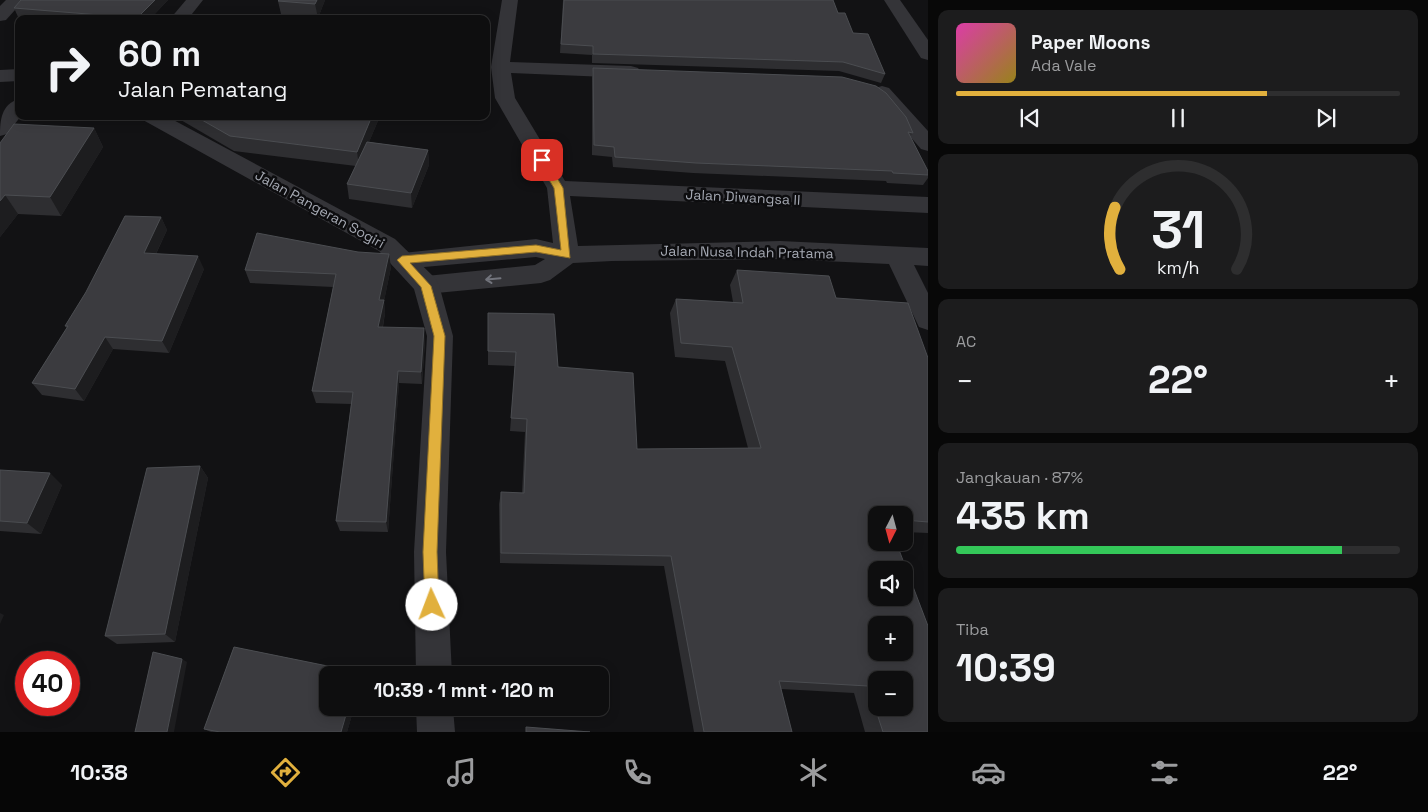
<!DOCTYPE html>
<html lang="id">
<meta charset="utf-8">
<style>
:root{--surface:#0e0e0f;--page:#1c1c1d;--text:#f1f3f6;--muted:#9b9c9e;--line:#2e2e2f;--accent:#e1b03d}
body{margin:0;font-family:"Space Grotesk",sans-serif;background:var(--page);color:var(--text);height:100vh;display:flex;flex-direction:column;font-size:19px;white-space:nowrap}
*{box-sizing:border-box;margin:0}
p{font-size:16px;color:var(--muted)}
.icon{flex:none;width:28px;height:28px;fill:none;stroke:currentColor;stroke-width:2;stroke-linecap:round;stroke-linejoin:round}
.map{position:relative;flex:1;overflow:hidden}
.panel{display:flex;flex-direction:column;gap:10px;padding:10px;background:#080808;width:500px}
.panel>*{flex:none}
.top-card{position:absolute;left:15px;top:15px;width:475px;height:105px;border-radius:10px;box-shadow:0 2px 12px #0003,0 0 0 1px var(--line);background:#0e0e0f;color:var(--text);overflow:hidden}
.needle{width:32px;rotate:186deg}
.fabs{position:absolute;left:868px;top:506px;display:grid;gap:10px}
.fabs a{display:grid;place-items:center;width:45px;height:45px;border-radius:10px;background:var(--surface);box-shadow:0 2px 12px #0003,0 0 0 1px var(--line);font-size:25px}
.speed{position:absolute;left:15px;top:651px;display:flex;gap:10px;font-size:25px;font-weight:700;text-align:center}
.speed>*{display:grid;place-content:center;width:65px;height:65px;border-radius:50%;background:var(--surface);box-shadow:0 2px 12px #0003,0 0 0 1px var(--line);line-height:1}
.speed .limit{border:8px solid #d22;background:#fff;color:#111}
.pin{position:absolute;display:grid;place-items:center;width:42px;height:42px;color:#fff;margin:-21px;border-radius:10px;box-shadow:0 2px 8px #0006}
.me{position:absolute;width:55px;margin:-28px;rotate:358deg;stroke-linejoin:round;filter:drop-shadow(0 0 4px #0008)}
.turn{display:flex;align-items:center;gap:18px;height:105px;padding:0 20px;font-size:22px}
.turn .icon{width:65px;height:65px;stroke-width:2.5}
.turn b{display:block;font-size:35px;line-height:42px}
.big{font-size:38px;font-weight:700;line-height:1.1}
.panel .card{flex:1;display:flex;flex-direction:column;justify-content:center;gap:8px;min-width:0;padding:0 18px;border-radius:10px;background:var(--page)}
.panel .dial{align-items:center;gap:0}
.dial svg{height:130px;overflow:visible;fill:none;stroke:var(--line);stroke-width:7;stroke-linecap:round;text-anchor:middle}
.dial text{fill:var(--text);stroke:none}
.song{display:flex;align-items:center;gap:15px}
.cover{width:60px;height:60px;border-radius:8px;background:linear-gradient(135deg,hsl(320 70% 55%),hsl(50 70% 35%))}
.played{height:5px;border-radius:2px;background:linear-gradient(90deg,var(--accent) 70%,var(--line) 70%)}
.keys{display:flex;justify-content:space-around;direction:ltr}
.heat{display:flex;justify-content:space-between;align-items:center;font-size:28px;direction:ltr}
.charge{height:8px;border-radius:4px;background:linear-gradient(90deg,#34c759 87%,var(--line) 0)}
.trip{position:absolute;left:319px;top:666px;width:290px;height:50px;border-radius:10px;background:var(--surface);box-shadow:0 2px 12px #0003,0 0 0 1px var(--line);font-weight:700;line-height:50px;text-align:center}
.dock{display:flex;height:80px;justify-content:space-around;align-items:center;background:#060606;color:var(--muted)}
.dock .icon{width:35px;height:35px}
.dock .active{color:var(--accent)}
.dock b{font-size:22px;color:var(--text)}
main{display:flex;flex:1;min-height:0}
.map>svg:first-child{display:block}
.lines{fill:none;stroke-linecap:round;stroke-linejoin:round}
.minor{fill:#343438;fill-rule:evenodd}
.tertiary{fill:#343438;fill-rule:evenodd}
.wall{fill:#2e2e31}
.shaded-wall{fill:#1d1d1f}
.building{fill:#3b3b3f;stroke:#4b4d51;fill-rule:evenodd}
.oneway{stroke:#72747c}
.route{fill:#e1b03d;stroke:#927228}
.labels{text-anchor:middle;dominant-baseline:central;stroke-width:5;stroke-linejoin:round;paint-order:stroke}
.street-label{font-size:14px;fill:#a5a9b3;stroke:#0d0d0f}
</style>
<main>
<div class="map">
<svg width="928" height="732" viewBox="0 0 928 732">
<rect width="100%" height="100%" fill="#121214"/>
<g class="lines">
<g class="minor">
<path d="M6,0h18l-18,20 -6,1v-15z"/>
<path d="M502,0h16l-8,62 121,4 7,2 3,4 -3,4 -7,2 -120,-5 4,25 50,83 363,16v16l-358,-17 8,50 202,-5 148,7v18l-14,-1 14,28v37l-9,-3 -30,-63 -109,-5 -168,2 -39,2 -23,17 -9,3 -115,11 -9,-2 -4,-7 4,-7 9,-2 109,-11 10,-6 -9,-2 -134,12 -9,-3 -3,-6 3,-6 143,-15 17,4 -6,-55 -52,-90 -4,-31z"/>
<path d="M884,0h16l28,40v20l-7,-2z"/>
<path d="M19,69v12l-19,1v-12z"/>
<path d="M882,86l7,2 39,43v20l-7,-2 -46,-53 -3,-4 3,-4z"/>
<path d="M19,99v17h2l-14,18 -7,2c0,-15 1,-32 19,-37z"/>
</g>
<g class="tertiary">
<path d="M186,0h17l-15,19h-18z"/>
<path d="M140,116h26l229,123 40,39 4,7 14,51 -7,216 6,123h-36l-2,-123 13,-216 -13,-47 -35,-38 -236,-131z"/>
<path d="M416,708h37l2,24h-38z"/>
</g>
</g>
<g class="wall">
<path d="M21,0h147l-18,19h-131l-5,-11z"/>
<path d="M279,0h46l-7,18 -37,-4 -3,-13z"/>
<path d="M563,0h270l5,13 15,20 32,41 -4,9 -42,-12 -247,-8v-8l-32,-2z"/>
<path d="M593,68l320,65 -3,4 18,34v7l-5,7 -36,-2 -1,-2 -193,-8 -80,-6 -1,-10 -20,-2v-77z"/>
<path d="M174,116h206l-11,26 59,8 1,15 -17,43 -63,-9 -2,-15 9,-18 -122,-15z"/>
<path d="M94,128l9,19 -42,69 -43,-2 -18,23v-94z"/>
<path d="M161,217l6,13 -11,24 48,15 -35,84 -56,-4 -29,52 -42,-6 -10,-12 35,-55 -2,-2z"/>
<path d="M391,267l-7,34 1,12 -2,14 42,14 -3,43 -23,-1 -11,149 -48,-1 -4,-10 15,-117 -35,-1 -4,-12 21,-104 -83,-4 -5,-13z"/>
<path d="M737,270l99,28 92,60v175l-24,-1v-17h-28l52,217h-63l-11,-39 -73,-4 11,43h-98l-30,-166 -164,-3 -1,-59 2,-12 21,1 3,-61 -15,-1 5,-65 -27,-1v-52l70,54 79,82 111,-1 -23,-87 -50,-4 -5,-44 6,-14 57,3 -3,-17z"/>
<path d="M200,466l8,12 -33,164 -58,2 -12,-8z"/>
<path d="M0,470l62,15 -21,49 -41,-3z"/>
<path d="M234,647l123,25 2,3h-31v33h26l-7,24h-136l-7,-3z"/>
</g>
<g class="shaded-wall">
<path d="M155,0h13l-18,19h-13v-1z"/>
<path d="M317,0h8l-7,18 -3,-14z"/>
<path d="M372,116h8l-21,50 -2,-14z"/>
<path d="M94,128l9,19 -42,69 -11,-19z"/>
<path d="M428,150l1,15 -17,43 -1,-15z"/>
<path d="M5,195l13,19 -18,23v-36z"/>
<path d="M161,217l6,13 -17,36 -6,-13z"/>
<path d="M389,254l2,13 -7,34 1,12 -5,27 -2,-13 1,-27z"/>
<path d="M198,256l6,13 -35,84 -7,-12z"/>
<path d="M424,328l1,13 -3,43 -1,-12z"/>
<path d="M105,337l8,12 -29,52 -9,-12z"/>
<path d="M398,371l1,12 -11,149 -2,-10z"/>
<path d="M200,466l8,12 -33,164 -10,-8z"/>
<path d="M50,473l12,12 -21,49 -14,-11z"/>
<path d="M0,613l4,2 -4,9z"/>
<path d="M182,659l5,3 -13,70h-7z"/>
<path d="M348,708h6l-7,24h-6z"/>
</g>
<g class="building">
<path d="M21,0h134l-18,18 -123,-10z"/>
<path d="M279,0h38l-2,4 -37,-3z"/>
<path d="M564,0h269l5,13h7l8,20 15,1 17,40 -42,-12 -250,-8v-8l-32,-2z"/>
<path d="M593,68l249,9 34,9 10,7 20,24 7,16 -5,-1 20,39v4l-35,-2 -1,-2 -196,-8 -81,-6 -1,-10 -20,-2z"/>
<path d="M195,116h177l-15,36 -127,-16z"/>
<path d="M14,124l80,4 -44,69 -45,-2 -5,6v-58z"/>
<path d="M367,142l61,8 -17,43 -64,-9z"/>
<path d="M125,216l36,1 -17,36 54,3 -36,85 -57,-4 -30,52 -43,-6 36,-57h-3l21,-34z"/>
<path d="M257,233l101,19 31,2 -10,46h5l-6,27 46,1 -3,44 -23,-1 -12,151 -50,-1 17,-129 -41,-1 24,-117 -91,-4z"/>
<path d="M737,270l92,6 7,22 72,5 20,55v164l-24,-2v-5h-28v27h20l32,84v106h-45l-15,-46 -89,-5 13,51h-88l-33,-176 -170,-3v-61l23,1 3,-74 -16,-1 5,-66 -28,-1v-38l66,1 4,53 75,6 4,76 124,-1 -29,-101 -51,-4 -5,-44 67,4zM876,570h28v28h-28zM876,625h28v27h-28zM876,680h28v28h-28z"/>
<path d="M200,466l-35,168 -60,2 42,-168z"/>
<path d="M0,470l50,3 -23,50 -27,-2z"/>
<path d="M234,647l123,25 -1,3h-28v33h20l-7,24h-121l-16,-3z"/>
<path d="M153,652l29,7 -15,73h-32z"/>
<path d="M526,727l64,5h-64z"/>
</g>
<defs><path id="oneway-shaft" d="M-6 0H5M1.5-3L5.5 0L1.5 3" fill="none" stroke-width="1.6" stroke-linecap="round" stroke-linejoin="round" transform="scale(1.25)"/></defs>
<use class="oneway" href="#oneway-shaft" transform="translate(493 279) rotate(175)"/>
<path class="route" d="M539,158h6l18,30 7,70 -34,-6 -126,11 21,23 14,50 -8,216 2,53 -2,5 -5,2 -5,-2 -2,-5 -2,-53 11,-216 -13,-49 -24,-27 5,-4 134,-11 25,5 -7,-62 -17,-28z"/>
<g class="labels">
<g class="street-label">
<text transform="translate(743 197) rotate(3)">Jalan Diwangsa II</text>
<text transform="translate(320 209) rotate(29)">Jalan Pangeran Sogiri</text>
<text transform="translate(747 252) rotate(1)">Jalan Nusa Indah Pratama</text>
</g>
</g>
</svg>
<div class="fabs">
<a><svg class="needle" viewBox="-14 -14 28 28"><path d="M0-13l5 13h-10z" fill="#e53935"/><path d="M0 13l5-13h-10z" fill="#9b9c9e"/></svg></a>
<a><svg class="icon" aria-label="sound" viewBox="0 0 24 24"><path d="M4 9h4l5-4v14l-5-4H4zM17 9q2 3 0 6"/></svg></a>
<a>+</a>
<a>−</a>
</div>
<div class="speed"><div class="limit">40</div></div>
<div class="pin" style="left:542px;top:160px;background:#d93025"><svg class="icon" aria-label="arrive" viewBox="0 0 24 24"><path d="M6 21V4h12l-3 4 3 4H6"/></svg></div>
<svg class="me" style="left:432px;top:605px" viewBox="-20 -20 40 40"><circle r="19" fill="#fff"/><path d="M0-13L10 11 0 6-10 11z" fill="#e1b03d"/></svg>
<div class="trip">10:39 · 1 mnt · 120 m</div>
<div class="top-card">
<div class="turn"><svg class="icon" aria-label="right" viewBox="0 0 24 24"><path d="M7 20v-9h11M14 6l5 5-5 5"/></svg><div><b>60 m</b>Jalan Pematang</div></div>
</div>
</div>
<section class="panel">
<div class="card">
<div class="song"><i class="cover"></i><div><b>Paper Moons</b><p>Ada Vale</p></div></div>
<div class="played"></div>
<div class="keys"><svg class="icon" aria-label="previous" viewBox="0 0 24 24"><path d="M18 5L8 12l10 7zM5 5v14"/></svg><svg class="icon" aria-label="pause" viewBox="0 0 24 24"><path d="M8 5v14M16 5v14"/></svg><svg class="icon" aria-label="next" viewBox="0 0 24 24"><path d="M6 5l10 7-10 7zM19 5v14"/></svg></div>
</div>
<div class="card dial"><svg viewBox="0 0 100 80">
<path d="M14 69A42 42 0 1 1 86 69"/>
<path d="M14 69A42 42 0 0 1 11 31" stroke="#e1b03d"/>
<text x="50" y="56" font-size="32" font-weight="700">31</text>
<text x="50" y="72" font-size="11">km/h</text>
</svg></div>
<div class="card"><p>AC</p>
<div class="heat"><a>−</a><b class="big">22°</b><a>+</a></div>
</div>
<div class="card"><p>Jangkauan · 87%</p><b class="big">435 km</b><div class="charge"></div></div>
<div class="card"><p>Tiba</p><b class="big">10:39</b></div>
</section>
</main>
<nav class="dock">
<b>10:38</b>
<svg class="icon active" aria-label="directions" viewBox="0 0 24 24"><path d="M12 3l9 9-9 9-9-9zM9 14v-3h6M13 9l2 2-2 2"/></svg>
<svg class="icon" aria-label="music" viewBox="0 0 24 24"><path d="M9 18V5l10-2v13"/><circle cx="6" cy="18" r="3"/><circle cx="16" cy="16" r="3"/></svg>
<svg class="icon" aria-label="phone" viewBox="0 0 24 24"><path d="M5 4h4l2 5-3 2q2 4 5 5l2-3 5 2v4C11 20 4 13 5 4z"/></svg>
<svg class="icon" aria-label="climate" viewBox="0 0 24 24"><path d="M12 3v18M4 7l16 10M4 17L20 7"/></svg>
<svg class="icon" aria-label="car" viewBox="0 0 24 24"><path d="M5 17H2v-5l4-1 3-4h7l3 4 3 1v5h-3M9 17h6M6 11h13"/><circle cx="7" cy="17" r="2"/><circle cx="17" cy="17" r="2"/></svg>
<svg class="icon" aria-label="filters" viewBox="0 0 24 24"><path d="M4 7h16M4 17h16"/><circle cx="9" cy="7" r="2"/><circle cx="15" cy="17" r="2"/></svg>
<b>22°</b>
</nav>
